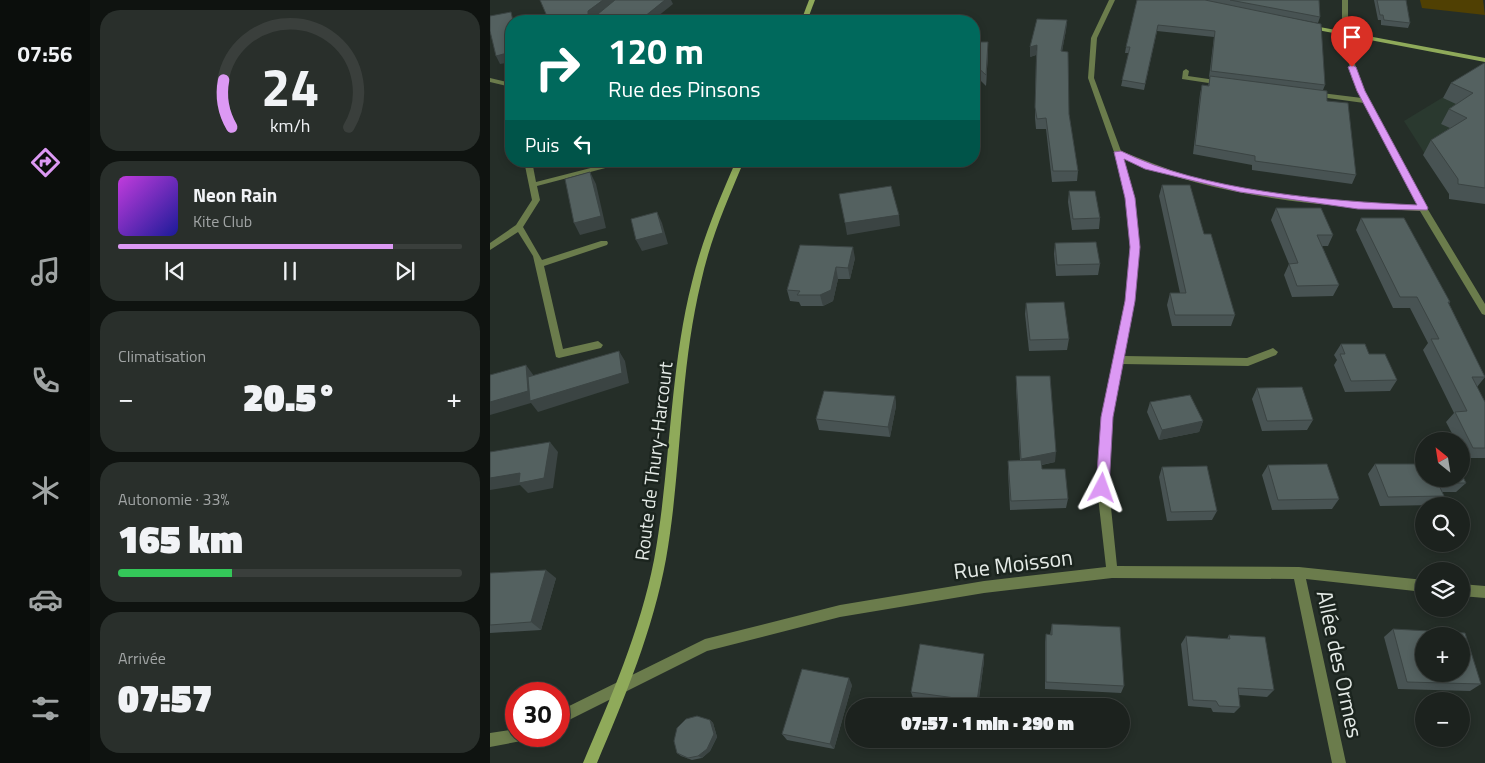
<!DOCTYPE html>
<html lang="fr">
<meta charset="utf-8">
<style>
:root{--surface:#1c221e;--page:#292f2b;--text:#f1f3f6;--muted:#a0a4a4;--line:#3a3f3c;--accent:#dc99f4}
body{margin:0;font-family:"Titillium Web",sans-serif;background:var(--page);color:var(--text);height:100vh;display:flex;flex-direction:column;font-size:19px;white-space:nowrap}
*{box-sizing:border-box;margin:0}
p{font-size:16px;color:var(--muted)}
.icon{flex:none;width:28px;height:28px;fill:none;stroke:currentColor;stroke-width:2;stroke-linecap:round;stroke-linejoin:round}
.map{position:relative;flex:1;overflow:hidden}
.sheet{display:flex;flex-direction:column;gap:10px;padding:10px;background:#0f1310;width:400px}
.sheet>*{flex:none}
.banner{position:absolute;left:15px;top:15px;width:475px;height:152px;border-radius:20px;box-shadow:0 2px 8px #0003,0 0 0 1px var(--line);background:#00695c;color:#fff;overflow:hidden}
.needle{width:32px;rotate:330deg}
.fabs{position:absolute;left:925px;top:432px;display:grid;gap:10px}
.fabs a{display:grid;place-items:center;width:55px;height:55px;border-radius:50%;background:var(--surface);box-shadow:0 2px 8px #0003,0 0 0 1px var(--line);font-size:25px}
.speed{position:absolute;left:15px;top:682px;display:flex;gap:10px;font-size:25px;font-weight:700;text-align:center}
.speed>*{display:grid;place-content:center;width:65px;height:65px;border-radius:50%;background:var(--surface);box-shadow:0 2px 8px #0003,0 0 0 1px var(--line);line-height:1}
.speed .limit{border:8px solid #d22;background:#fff;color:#111}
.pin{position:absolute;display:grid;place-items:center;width:42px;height:42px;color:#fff;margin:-51px -21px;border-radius:50% 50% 50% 0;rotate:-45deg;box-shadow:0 0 5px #0007}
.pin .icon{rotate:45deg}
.me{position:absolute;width:55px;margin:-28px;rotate:4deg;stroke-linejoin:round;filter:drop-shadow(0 0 4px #0008)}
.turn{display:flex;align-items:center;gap:18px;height:105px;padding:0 20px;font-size:22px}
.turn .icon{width:65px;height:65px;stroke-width:2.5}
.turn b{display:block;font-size:35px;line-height:42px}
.then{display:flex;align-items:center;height:48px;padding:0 20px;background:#0003;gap:10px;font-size:19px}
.big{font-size:38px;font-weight:800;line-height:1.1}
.sheet .tile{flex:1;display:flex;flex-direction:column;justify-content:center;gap:8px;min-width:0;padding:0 18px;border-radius:20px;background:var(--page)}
.sheet .dial{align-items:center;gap:0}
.dial svg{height:130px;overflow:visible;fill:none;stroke:var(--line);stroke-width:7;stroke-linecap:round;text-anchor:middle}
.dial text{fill:var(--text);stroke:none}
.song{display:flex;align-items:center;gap:15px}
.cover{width:60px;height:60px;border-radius:8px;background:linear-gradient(135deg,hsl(290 70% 55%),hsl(240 70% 35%))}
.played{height:5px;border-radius:2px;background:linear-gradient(90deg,var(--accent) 80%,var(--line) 80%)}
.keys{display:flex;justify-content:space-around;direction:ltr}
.heat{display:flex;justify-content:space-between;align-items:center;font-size:28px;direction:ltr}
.charge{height:8px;border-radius:4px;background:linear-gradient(90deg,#34c759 33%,var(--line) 0)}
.trip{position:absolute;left:355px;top:698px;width:285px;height:50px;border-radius:25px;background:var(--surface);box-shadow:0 2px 8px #0003,0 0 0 1px var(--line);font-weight:800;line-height:50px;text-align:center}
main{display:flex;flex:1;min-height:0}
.tab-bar{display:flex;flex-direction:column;width:90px;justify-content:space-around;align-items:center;background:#0b0e0c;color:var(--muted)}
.tab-bar .icon{width:35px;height:35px}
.tab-bar .current{color:var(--accent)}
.tab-bar b{font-size:22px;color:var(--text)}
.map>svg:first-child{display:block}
.built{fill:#2a392f}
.green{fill:#504003}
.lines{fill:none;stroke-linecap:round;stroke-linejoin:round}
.street{fill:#6b7c4c;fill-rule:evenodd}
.secondary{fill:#8faa5a;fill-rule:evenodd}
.wall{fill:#485353}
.shaded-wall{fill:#3b4443}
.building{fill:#546160;stroke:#3b4443;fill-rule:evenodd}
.route{fill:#dc99f4;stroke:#8f639f}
.labels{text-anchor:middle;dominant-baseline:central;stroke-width:5;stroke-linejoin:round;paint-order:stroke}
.street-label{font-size:19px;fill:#e4eae6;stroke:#1b241e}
.near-street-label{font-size:22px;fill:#e4eae6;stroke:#1b241e}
</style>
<main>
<nav class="tab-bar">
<b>07:56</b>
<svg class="icon current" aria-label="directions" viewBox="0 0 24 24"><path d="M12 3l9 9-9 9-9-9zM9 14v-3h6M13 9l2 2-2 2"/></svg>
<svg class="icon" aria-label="music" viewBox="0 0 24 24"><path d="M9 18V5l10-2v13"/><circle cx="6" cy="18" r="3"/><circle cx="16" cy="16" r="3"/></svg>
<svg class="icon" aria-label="phone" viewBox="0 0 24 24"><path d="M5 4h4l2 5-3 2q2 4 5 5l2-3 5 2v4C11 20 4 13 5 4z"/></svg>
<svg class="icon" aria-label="climate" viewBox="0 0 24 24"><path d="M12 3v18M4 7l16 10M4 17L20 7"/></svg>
<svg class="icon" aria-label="car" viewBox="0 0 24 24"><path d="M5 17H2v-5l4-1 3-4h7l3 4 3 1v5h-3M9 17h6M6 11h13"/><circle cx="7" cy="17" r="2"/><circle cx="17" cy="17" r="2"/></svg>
<svg class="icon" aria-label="filters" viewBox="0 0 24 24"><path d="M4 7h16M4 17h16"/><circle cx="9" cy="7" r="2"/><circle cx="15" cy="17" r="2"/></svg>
</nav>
<section class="sheet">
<div class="tile dial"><svg viewBox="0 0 100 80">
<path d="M14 69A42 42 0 1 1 86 69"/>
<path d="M14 69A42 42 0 0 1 9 40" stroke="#dc99f4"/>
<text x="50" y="56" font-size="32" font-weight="700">24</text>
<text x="50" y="72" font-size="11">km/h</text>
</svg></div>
<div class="tile">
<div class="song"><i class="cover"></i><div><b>Neon Rain</b><p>Kite Club</p></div></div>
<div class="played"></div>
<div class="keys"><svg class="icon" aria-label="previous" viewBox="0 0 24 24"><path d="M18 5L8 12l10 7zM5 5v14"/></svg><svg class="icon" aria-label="pause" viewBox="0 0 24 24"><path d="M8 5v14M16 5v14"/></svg><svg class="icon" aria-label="next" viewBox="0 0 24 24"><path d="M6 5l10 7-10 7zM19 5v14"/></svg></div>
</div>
<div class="tile"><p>Climatisation</p>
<div class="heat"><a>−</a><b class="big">20.5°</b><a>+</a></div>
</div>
<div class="tile"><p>Autonomie · 33%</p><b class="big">165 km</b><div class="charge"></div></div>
<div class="tile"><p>Arrivée</p><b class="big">07:57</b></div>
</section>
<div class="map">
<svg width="995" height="763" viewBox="0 0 995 763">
<rect width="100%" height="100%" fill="#252e28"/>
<path class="built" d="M983,79l12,83 -60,-8 -21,-33z"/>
<path class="green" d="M930,0h63l2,15 -63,-7z"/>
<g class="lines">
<g class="street">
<path d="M619,0h6l-18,38 -3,40 27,73c23,9 45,18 68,25 74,22 153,26 228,29l-53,-102 -51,-7 -4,-2 4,-2 49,6 -10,-19 -10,-52v-27h6v27l10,52 69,129 58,96v11l-3,-1 -62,-103c-101,-5 -203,-13 -297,-54 8,29 17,61 16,92 -1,36 -8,72 -15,107l123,2 26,-10 5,4 -2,3 -28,11 -126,-2 -10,53 -3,71 8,78 182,1 125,13v12l-118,-13 40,184h-14l-38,-184 -182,-1 -128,15 -144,24 -133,34 -148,74v-14l146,-72 135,-34 144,-24 122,-14 -9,-79 5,-71 23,-116 6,-54 -5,-49 -12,-46 -26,-74 3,-40z"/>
<path d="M696,69l3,2 -1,5 34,5 3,2 -3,2 -40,-6 1,-8z"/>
<path d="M0,78l21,5v4l-21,-5z"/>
<path d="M34,161h8l4,21 82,-21h14l-95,25 3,14 -17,27 19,33 59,-19h6l1,2 -1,2 -63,21 19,83 35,-8 5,4 -2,3 -42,10 -3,-1 -23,-101 -15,-24 -28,18v-7l26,-18 16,-25z"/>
<path d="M971,584l24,2v12l-24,-2z"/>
<path d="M26,729v7h7l-2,5 -31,6v-14z"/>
</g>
<g class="secondary">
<path d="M319,0h6l-8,21h-6z"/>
<path d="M819,25l176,33v4l-178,-34 -1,-1z"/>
<path d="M246,161h8c-17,40 -34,79 -43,121 -22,91 -19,186 -35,277 -13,71 -41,138 -69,204h-14c28,-66 57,-132 71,-203 17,-92 15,-187 38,-278 10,-42 27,-82 44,-121z"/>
</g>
</g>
<g class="wall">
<path d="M647,0h182l1,17 -2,6 -42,-8 49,70 -2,5 33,85 -4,9 -100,-14v-5l-59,-11 7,-60 2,-9 6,1 2,-9h-1l5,-40 -57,-6 -13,59 -23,-4 8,-33h-4l1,-6z"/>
<path d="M884,0h32l4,23 -2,5 -27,-3v-5h-3z"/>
<path d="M577,20l-1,10 -4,21 7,63 9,57 -1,10 -25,1 -6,-53h-10l-1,-11 1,-63 -6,2z"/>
<path d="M484,42h14v11l-2,33 -12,-12z"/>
<path d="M995,63v141l-36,-5v-5l-26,-39 8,-15 19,-12 -9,-4 8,-15 7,-5 -13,-6 8,-15z"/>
<path d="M672,185l73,130 -4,11h-59l-5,-21 3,-12h10l-21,-97z"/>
<path d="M579,191l31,27 -1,11 -27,1 -4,-28z"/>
<path d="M786,208l57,27 -5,11h-6l17,39 -6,11 -41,1 -8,-22 5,-11 -18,-44z"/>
<path d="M871,218l89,84 -1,2 36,73 -8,10 8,15v56h-21l-3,-5v-12h-5l-10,-19 8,-9 -31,-63 5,-7 -18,-35h-17l-37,-78z"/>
<path d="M565,243l45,21 -2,11 -42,1 -2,-22z"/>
<path d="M365,258l-5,21h-12l-5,22 -10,5h-22l-2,-4 -9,-1 -3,-11z"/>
<path d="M536,303l43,36 -2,11 -38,1 -4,-37z"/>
<path d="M851,344l28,10 28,26 -7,11 -45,1 -11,-27 3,-5 -3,-5z"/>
<path d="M526,376l39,86 -13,3v4l26,30 -2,9 -56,2 -2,-39v-10l12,-1 -4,-73z"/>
<path d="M767,388l56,32 -6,10 -45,1 -10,-32z"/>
<path d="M405,396l1,10 -6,31 -71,-7 -3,-11z"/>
<path d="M660,402l53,19 -4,11 -40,8 -12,-28z"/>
<path d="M885,464l91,19 -10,9h-14l2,4 -9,9 -55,1 -12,-32z"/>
<path d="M778,465l71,34 -7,10 -60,1 -10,-35z"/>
<path d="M672,467l55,44 -5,9 -45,1 -8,-44z"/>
<path d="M0,573l66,5 -15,52 -51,3z"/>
<path d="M562,624l72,62 -3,7 -76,-4v-47l1,-8 4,1z"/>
<path d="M903,629l88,55 -11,7 -72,-2 -14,-52z"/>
<path d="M739,635l45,55 -7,7 -28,-2 1,12 -6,6 -21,-1 -2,-4 -23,-2 -7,-62 5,-8 41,3z"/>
<path d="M494,654v7l-6,45h-9l-56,-8 -2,-6z"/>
<path d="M362,685l-18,64 -47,-9 -5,-6z"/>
<path d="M220,720l3,3 4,14 -7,14 -8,7 -10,2 -11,-4 -4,-3z"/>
</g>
<g class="shaded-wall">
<path d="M113,0h15l-26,21 -4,-7v-3z"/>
<path d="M175,0h6l2,4 -21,17h-13z"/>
<path d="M577,20l-1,10 -6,32 1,-11z"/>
<path d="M498,42v11l-2,33v-11z"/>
<path d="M547,45l-1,10 -6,2v-10z"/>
<path d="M21,52v10l-11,2 -4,-8z"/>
<path d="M191,161h11l-10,3z"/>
<path d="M100,172l6,12 10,44 -26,7 -6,-12z"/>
<path d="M167,212l5,11 6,21 -26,7 -6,-11z"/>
<path d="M409,215l1,11 -53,9 -2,-12z"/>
<path d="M363,247l2,11 -5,21 -2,-11z"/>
<path d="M346,267l2,12 -5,22 -10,5 -3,-11z"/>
<path d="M129,351l6,10 4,22 -91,29 -7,-9 -41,12v-13l36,-37 8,11z"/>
<path d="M405,396l1,10 -6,31 -2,-10z"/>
<path d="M713,421l-4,11 -40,8 3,-10z"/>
<path d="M60,442l8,10 -5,36 -25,5 -8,-8 -30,5v-12l30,-5z"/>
<path d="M566,452l-1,10 -35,7 1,-10z"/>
<path d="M56,570l10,8 -15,52 -10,-8z"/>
<path d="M494,654v7l-6,45 -1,-5z"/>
<path d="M359,678l3,7 -18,64 -4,-5z"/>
<path d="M220,720l3,3 4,14 -7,14 -8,7 -4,-2z"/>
</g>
<g class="building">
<path d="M50,0h63l-15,11v3h10l17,-14h50l-26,21h4h-94z"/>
<path d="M647,0h68l116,24 4,61 -114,-14 4,-40 -57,-6 -13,59 -23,-4 8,-33h-4z"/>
<path d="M740,0h89l1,17z"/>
<path d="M887,0h29l4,23 -26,-3 -1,-5h-3z"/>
<path d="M21,12l2,9h-2v31l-15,4 -6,-25v-15z"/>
<path d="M547,19l30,1 -6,31 7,1 1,62 9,57h-25l-7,-53 -9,1 -2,-12 2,-62 -7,2z"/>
<path d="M484,42h14l-2,33 -12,-11z"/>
<path d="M994,63h1v125l-27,-4v-5l-27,-39 36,-22 -18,-9 24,-16 -22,-10z"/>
<path d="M720,76l117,15v10l21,2 8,72 -101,-14v-5l-60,-11 7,-60 7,1z"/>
<path d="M100,172l11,44 -27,7 -9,-44z"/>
<path d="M672,185h28l14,49h7l24,81h-60l-5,-22h16z"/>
<path d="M401,186l8,29 -54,8 -6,-29z"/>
<path d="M579,191h26l5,27 -27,1z"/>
<path d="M786,208h45l12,27h-16l22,50 -42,1 -8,-22 9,-1z"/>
<path d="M167,212l6,21 -27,7 -5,-21z"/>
<path d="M871,218h43l46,84h-2l37,75h-13l13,25v46h-12l-18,-36 12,-1 -36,-72h8l-22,-42h-17z"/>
<path d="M606,242l4,22 -43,1 -2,-22z"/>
<path d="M310,245l53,2 -5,21 -12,-1 -5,23 -11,5h-23l3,-4 -13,-1z"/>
<path d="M574,302l5,37 -39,1 -4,-37z"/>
<path d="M851,344h24l4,10h16l12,26 -46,1 -11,-27h5z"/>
<path d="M129,351l3,22 -92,28 -2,-24z"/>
<path d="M36,365l2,26 -38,11v-27z"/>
<path d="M526,376h34l6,76 -35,7z"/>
<path d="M812,387l11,33 -46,1 -10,-33z"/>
<path d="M334,391l71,5 -7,31 -72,-8z"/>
<path d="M700,395l13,26 -41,9 -12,-28z"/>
<path d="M60,442l-6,36 -25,5 1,-10 -30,5v-26z"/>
<path d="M551,460l1,9h23l3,30 -57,2 -3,-40z"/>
<path d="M837,464l12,35 -61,1 -10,-35z"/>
<path d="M885,464h49v15h12l8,17 -56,1z"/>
<path d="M717,466l10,45 -46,1 -9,-45z"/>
<path d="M971,473l5,10h-28l-2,-4h25z"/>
<path d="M56,570l-15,52 -41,3v-52z"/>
<path d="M562,624l68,3 4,59 -78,-4v-48l6,1z"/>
<path d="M903,629l72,4 16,51 -74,-2zM934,636h37v38h-37z"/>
<path d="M739,635l36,2 9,53 -36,-2 2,19 -21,-1 -3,-5 -23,-1 -7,-64 44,3z"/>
<path d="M430,644l64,10 -7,47 -66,-9z"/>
<path d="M312,669l47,9 -19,66 -48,-10z"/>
<path d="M207,716l13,4 4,14 -7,15 -9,7 -10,2 -11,-5 -3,-12 3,-13 9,-9z"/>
</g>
<path class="route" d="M862,65l4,2 9,24 63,117 -1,2 -69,-1 -118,-17 -95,-23 -21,-10 11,39 5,49 -5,54 -22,116 -4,71 -2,4h-9l-2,-4 5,-71 24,-116 5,-54 -5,-49 -11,-46 7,-1c81,40 206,50 296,54l-60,-114 -9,-24z"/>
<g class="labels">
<g class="street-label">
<text transform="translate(163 461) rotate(-83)">Route de Thury-Harcourt</text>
</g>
<g class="near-street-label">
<text transform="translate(523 564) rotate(-7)">Rue Moisson</text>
<text transform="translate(850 664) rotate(78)">Allée des Ormes</text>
</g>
</g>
</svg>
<div class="fabs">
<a><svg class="needle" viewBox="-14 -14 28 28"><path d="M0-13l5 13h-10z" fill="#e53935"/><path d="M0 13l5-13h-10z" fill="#a0a4a4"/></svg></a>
<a><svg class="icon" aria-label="search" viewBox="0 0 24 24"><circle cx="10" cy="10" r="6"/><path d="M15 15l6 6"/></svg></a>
<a><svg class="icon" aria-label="layers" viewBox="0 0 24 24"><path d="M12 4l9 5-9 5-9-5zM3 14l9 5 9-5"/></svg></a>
<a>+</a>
<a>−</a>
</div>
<div class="speed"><div class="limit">30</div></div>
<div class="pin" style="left:862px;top:67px;background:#d93025"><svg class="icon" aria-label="arrive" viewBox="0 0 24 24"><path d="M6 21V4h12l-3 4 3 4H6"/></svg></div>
<svg class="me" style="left:612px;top:488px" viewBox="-20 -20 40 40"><path d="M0-17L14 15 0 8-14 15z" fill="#dc99f4" stroke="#fff" stroke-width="4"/></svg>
<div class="trip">07:57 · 1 min · 290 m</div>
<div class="banner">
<div class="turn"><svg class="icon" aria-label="right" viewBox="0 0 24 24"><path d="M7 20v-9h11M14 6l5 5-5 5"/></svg><div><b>120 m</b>Rue des Pinsons</div></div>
<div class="then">Puis<svg class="icon" aria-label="left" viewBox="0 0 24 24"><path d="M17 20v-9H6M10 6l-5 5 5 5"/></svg></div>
</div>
</div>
</main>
